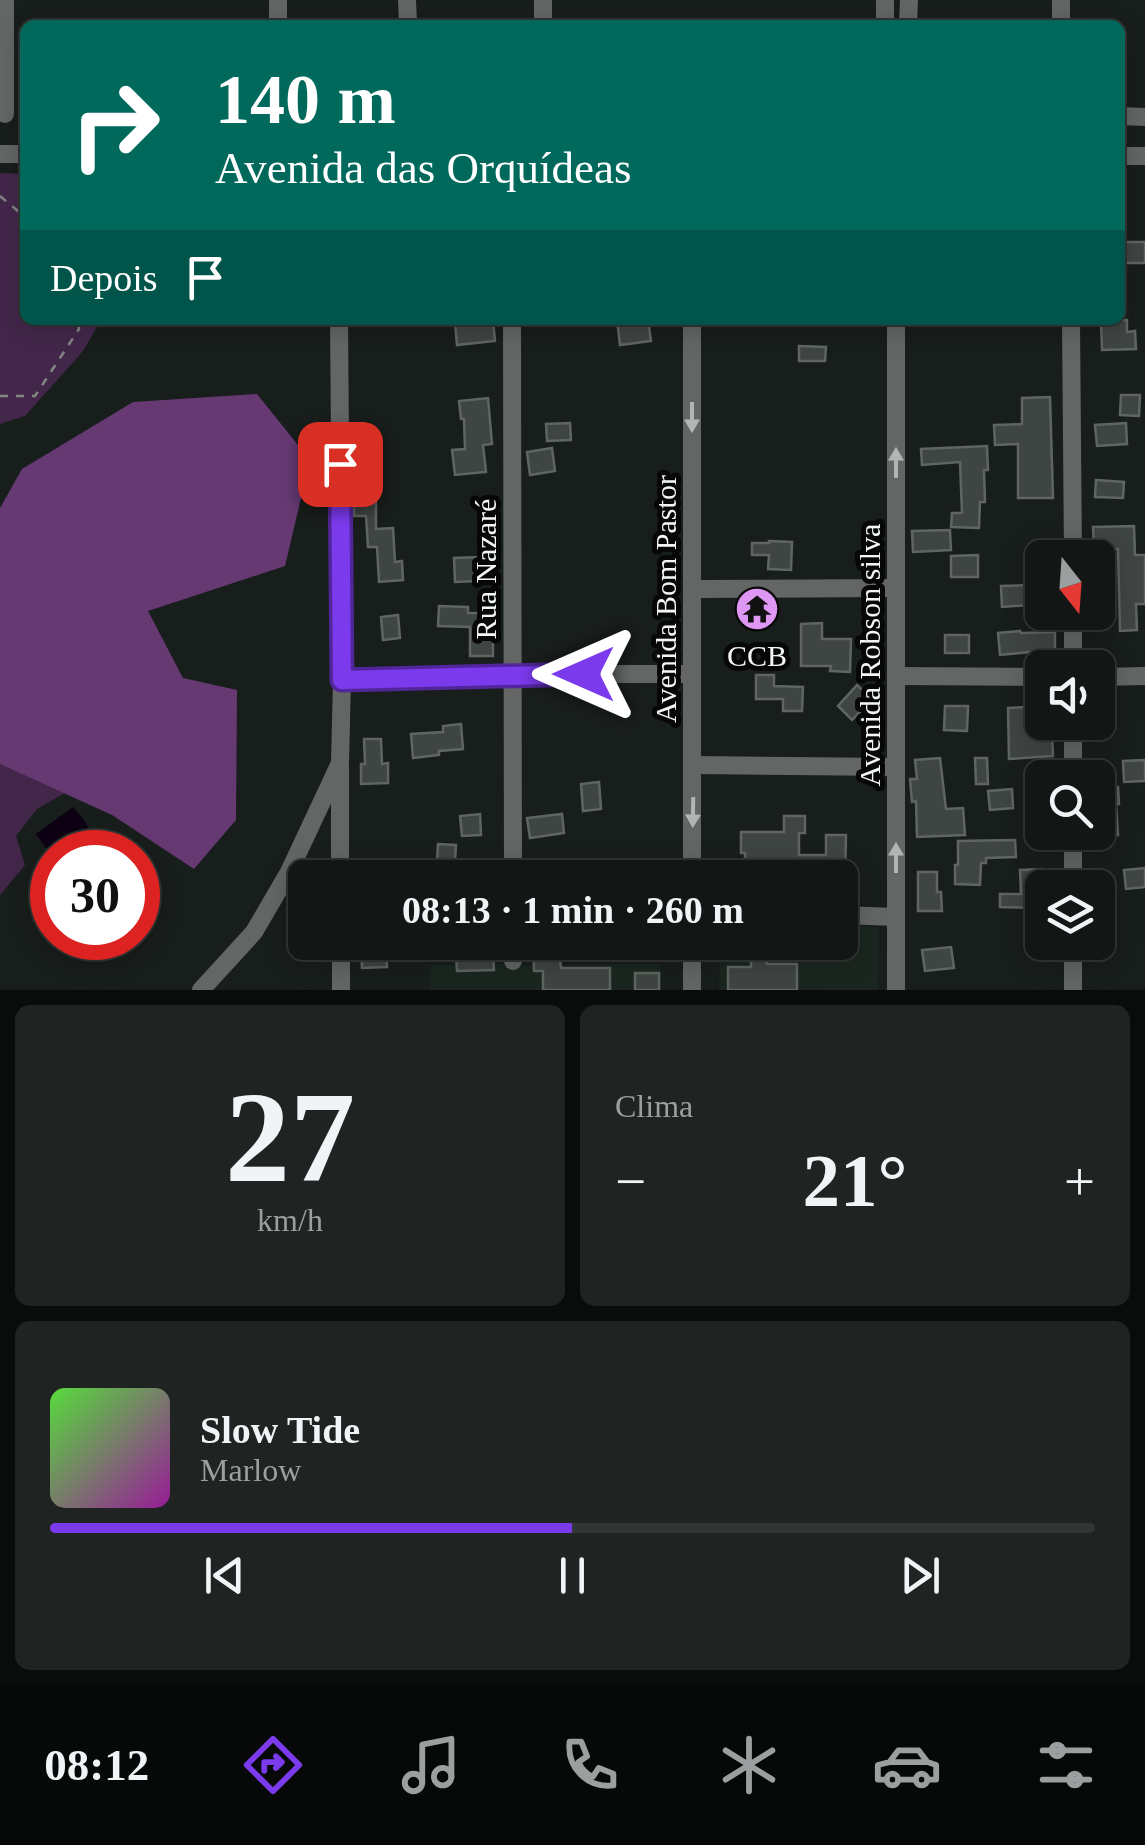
<!DOCTYPE html>
<html lang="pt">
<meta charset="utf-8">
<style>
:root{--surface:#121614;--page:#1f2322;--text:#f1f3f6;--muted:#9c9fa0;--line:#313534;--accent:#7c3aed}
body{margin:0;font-family:Georgia,serif;background:var(--page);color:var(--text);height:100vh;display:flex;flex-direction:column;font-size:38px;white-space:nowrap}
*{box-sizing:border-box;margin:0}
p{font-size:32px;color:var(--muted)}
.icon{flex:none;width:55px;height:55px;fill:none;stroke:currentColor;stroke-width:2;stroke-linecap:round;stroke-linejoin:round}
.map{position:relative;height:990px;overflow:hidden}
.drawer{display:flex;flex-direction:column;gap:15px;padding:15px;background:#0a0c0b;flex:1}
.drawer>*{flex:none}
.hud{position:absolute;left:20px;top:20px;width:1105px;height:305px;border-radius:15px;box-shadow:0 5px 25px #0003,0 0 0 2px var(--line);background:#00695c;color:#fff;overflow:hidden}
.needle{width:65px;rotate:163deg}
.tools{position:absolute;left:1025px;top:540px;display:grid;gap:20px}
.tools a{display:grid;place-items:center;width:90px;height:90px;border-radius:15px;background:var(--surface);box-shadow:0 5px 25px #0003,0 0 0 2px var(--line);font-size:50px}
.speed{position:absolute;left:30px;top:830px;display:flex;gap:20px;font-size:50px;font-weight:700;text-align:center}
.speed>*{display:grid;place-content:center;width:130px;height:130px;border-radius:50%;background:var(--surface);box-shadow:0 5px 25px #0003,0 0 0 2px var(--line);line-height:1}
.speed .limit{border:15px solid #d22;background:#fff;color:#111}
.pin{position:absolute;display:grid;place-items:center;width:85px;height:85px;color:#fff;margin:-42px;border-radius:20px;box-shadow:0 5px 15px #0006}
.me{position:absolute;width:110px;margin:-55px;rotate:270deg;stroke-linejoin:round;filter:drop-shadow(0 0 8px #0008)}
.turn{display:flex;align-items:center;gap:35px;height:210px;padding:0 30px;font-size:45px}
.turn .icon{width:130px;height:130px;stroke-width:2.5}
.turn b{display:block;font-size:70px;line-height:85px}
.then{display:flex;align-items:center;height:95px;padding:0 30px;background:#0003;gap:20px;font-size:38px}
.big{font-size:75px;font-weight:800;line-height:1.1}
.drawer .card{flex:1;display:flex;flex-direction:column;justify-content:center;gap:15px;min-width:0;padding:0 35px;border-radius:15px;background:var(--page)}
.drawer .dial{align-items:center;gap:0}
.dial b{font-size:130px;line-height:1}
.song{display:flex;align-items:center;gap:30px}
.cover{width:120px;height:120px;border-radius:15px;background:linear-gradient(135deg,hsl(110 70% 55%),hsl(300 70% 35%))}
.played{height:10px;border-radius:5px;background:linear-gradient(90deg,var(--accent) 50%,var(--line) 50%)}
.keys{display:flex;justify-content:space-around;direction:ltr}
.heat{display:flex;justify-content:space-between;align-items:center;font-size:55px;direction:ltr}
.drawer .tiles{flex:1;display:grid;gap:15px;grid-template-columns:1fr 1fr}
.card:last-child{grid-column:span 2}
.trip{position:absolute;left:288px;top:860px;width:570px;height:100px;border-radius:15px;background:var(--surface);box-shadow:0 5px 25px #0003,0 0 0 2px var(--line);font-weight:800;line-height:100px;text-align:center}
.dock{display:flex;height:160px;justify-content:space-around;align-items:center;background:#070908;color:var(--muted)}
.dock .icon{width:70px;height:70px}
.dock .active{color:var(--accent)}
.dock b{font-size:45px;color:var(--text)}
.map>svg:first-child{display:block}
.built{fill:#1a261f}
.green{fill:#43274b}
.forest{fill:#663973}
.water{fill:#0d0013}
.building{fill:#3f4542;stroke:#5f6662;stroke-width:2.5}
.lines{fill:none;stroke-linecap:round;stroke-linejoin:round}
.path{stroke:#828784;stroke-width:2.5;stroke-dasharray:8 8;stroke-linecap:butt}
.minor{stroke:#636664;stroke-width:18}
.oneway{fill:#b2b5b3}
.route-casing{stroke:#51269a;stroke-width:25}
.route{stroke:#7c3aed;stroke-width:18}
.labels{text-anchor:middle;dominant-baseline:central;stroke-width:10;stroke-linejoin:round;paint-order:stroke}
.street-label{font-size:30px;fill:#f2f6f4;stroke:#060706}
.poi-label{font-size:30px;fill:#f2f6f4;stroke:#060706}
</style>
<div class="map">
<svg width="1145" height="990" viewBox="0 0 1145 990">
<rect width="100%" height="100%" fill="#181e1b"/>
<g class="built">
<path d="M840,927h39l-1,63h-159l1,-47 120,-1z"/>
<path d="M661,964v26h-231v-25z"/>
</g>
<g class="green">
<path d="M0,173l25,1v146h76l-18,31 -58,65 -25,8z"/>
<path d="M0,764l65,29 -28,16 -21,27 9,29 -25,30z"/>
</g>
<path class="forest" d="M257,394l53,66 -25,106 -137,45 35,67 54,12 -1,130 -42,49 -82,-54 -112,-51v-256l22,-39 111,-67z"/>
<path class="water" d="M73,807l12,14 11,24 -15,7h-29v4l-16,-22z"/>
<g class="building">
<rect x="1120" y="242" width="25" height="21"/>
<path d="M493,320l2,21 -38,4 -2,-23z"/>
<path d="M617,320h31l3,21 -31,4z"/>
<path d="M1101,320h26v12l8,-1 1,18 -34,1z"/>
<path d="M799,346l27,1 -1,14h-26z"/>
<path d="M1121,395h19l-1,21 -19,-1z"/>
<path d="M1050,397l3,101h-35v-54l-23,1 -1,-20 28,-1v-26z"/>
<path d="M488,398l4,46 -9,1 3,27 -31,3 -3,-25 13,-1 -1,-30h-3l-2,-18z"/>
<path d="M570,423l1,17 -24,1 -1,-17z"/>
<path d="M1126,423l1,21 -30,2 -2,-21z"/>
<path d="M987,446l1,24h-4l1,32h-5l-1,26 -28,-1 1,-14h10l-2,-51 -38,3 -1,-16z"/>
<path d="M552,448l3,23 -25,4 -3,-23z"/>
<path d="M1096,480l28,2 -1,16 -28,-1z"/>
<path d="M354,494l22,1v34l17,-1 2,34 7,-1 1,19 -24,2 -2,-35h-9l-2,-31h-12z"/>
<path d="M1134,526l1,29h10v49h-9l1,26 -17,1 -2,-82h-24l-1,-22z"/>
<path d="M950,530l1,20 -38,2 -1,-21z"/>
<path d="M769,541l23,1 -1,28 -23,-1 1,-14h-17v-12h17z"/>
<path d="M978,555v22h-27v-21z"/>
<path d="M480,557v24l-25,1 -1,-24z"/>
<path d="M1029,585l1,20 -28,2 -1,-21z"/>
<path d="M439,606l29,1v6h25v43h-23v-29l-32,-1z"/>
<path d="M398,615l2,23 -17,2 -2,-23z"/>
<path d="M822,623v16h29l-1,33 -20,-1 1,-5h-30v-42z"/>
<path d="M1020,631l1,2 34,-1v23l-25,1v-4l-30,3 -2,-22z"/>
<rect x="945" y="635" width="24" height="18"/>
<path d="M756,675h18v11l29,1 -1,24h-19v-12h-27z"/>
<path d="M857,685l15,14 -20,21 -14,-14z"/>
<path d="M945,706h23l-1,25 -23,-1z"/>
<path d="M1029,707l1,29 22,-1 1,21 -44,3 -1,-51z"/>
<path d="M461,724l2,25 -24,2v4l-26,3 -2,-24 32,-2v-6z"/>
<path d="M364,739h17l1,25 6,-1v20l-27,1v-20h4z"/>
<path d="M940,758l6,51 17,-1 2,27 -48,2 -1,-36 -4,1 -2,-23h7l-2,-19z"/>
<path d="M975,758h12l1,26h-12z"/>
<path d="M1145,760v21l-21,1 -1,-21z"/>
<path d="M599,782l2,27 -18,2 -2,-27z"/>
<path d="M1118,787l1,17h-3l2,31 -20,1v-48z"/>
<path d="M1012,789l1,19 -23,2 -2,-19z"/>
<path d="M480,814l1,21 -19,1 -2,-20z"/>
<path d="M562,814l2,19 -34,5 -3,-20z"/>
<path d="M784,816h21v17h-6v22h27v-20h20l-1,43h-100v-25h-4v-21h43z"/>
<path d="M1015,840l1,17 -30,1v5h-5l-1,22 -25,-1v-19h3v-24z"/>
<path d="M438,844l18,1 -1,16 -18,-1z"/>
<path d="M426,865v13h-16l-1,-12z"/>
<path d="M556,867l1,11h-31l-1,-9z"/>
<path d="M1145,868v19l-19,2 -2,-19z"/>
<path d="M1042,869v39l-42,-1v-13h21l-1,-24z"/>
<path d="M918,872h19v20h4l1,19h-24z"/>
<path d="M533,942h25l3,26h49v22h-67v-19h-9z"/>
<path d="M386,944l1,23 -25,1 -1,-22z"/>
<path d="M951,947l3,21 -29,3 -3,-21z"/>
<path d="M493,954l1,16 -37,1 -1,-15z"/>
<path d="M751,956h16v8h30v26h-69v-23h23z"/>
<rect x="635" y="973" width="24" height="17"/>
</g>
<g class="lines">
<g class="path">
<path d="M0,196l25,21"/>
<path d="M0,396h35l44,-67v-9"/>
</g>
<g class="minor">
<path d="M5,0v114"/>
<path d="M278,0v25"/>
<path d="M407,0l1,25"/>
<path d="M1061,0v25"/>
<path d="M543,25v-25"/>
<path d="M885,25v-25"/>
<path d="M908,25l1,-25"/>
<path d="M1120,116l25,1"/>
<path d="M0,154h25"/>
<path d="M1120,156h25"/>
<path d="M512,320l1,558"/>
<path d="M692,320v558"/>
<path d="M1071,320l2,238"/>
<path d="M692,589l204,-1"/>
<path d="M1073,612v56"/>
<path d="M896,676l146,1"/>
<path d="M1098,677l47,-1"/>
<path d="M342,680l171,-6h177"/>
<path d="M693,765l203,2"/>
<path d="M340,768v110"/>
<path d="M1073,778v-56"/>
<path d="M1073,888v-56"/>
<path d="M840,915l56,2"/>
<path d="M341,942v48"/>
<path d="M513,942v19"/>
<path d="M692,942v48"/>
<path d="M201,990l53,-58 35,-60 51,-109 2,-83 -3,-360"/>
<path d="M896,990v-670"/>
<path d="M1073,990v-48"/>
</g>
</g>
<defs><path id="oneway-solid" d="M-6-.8H1V-3.2L6.5 0L1 3.2V.8H-6Z" transform="scale(2.5)"/></defs>
<g class="oneway">
<use href="#oneway-solid" transform="translate(692 417) rotate(90)"/>
<use href="#oneway-solid" transform="translate(896 463) rotate(-90)"/>
<use href="#oneway-solid" transform="translate(693 812) rotate(91)"/>
<use href="#oneway-solid" transform="translate(896 858) rotate(-90)"/>
</g>
<g class="lines">
<g class="route-casing">
<path id="route" d="M340,464l2,216 242,-6"/>
</g>
<use href="#route" class="route"/>
</g>
<defs>
<g id="temple-disc" transform="scale(2.25)"><circle r="9.5" fill="#de98f3" stroke="#060706"/><path d="M0-6L5-2H3V0L6.5 2.5H4V6H1.5V3h-3V6H-4V2.5H-6.5L-3 0V-2H-5Z" fill="#111"/></g>
</defs>
<g fill-rule="evenodd">
<use href="#temple-disc" x="757" y="609"/>
</g>
<g class="labels">
<g class="street-label">
<text transform="translate(485 569) rotate(-90)">Rua Nazaré</text>
<text transform="translate(665 599) rotate(-90)">Avenida Bom Pastor</text>
<text transform="translate(869 655) rotate(-90)">Avenida Robson silva</text>
</g>
<g class="poi-label">
<text x="757" y="655">CCB</text>
</g>
</g>
</svg>
<div class="tools">
<a><svg class="needle" viewBox="-14 -14 28 28"><path d="M0-13l5 13h-10z" fill="#e53935"/><path d="M0 13l5-13h-10z" fill="#9c9fa0"/></svg></a>
<a><svg class="icon" aria-label="sound" viewBox="0 0 24 24"><path d="M4 9h4l5-4v14l-5-4H4zM17 9q2 3 0 6"/></svg></a>
<a><svg class="icon" aria-label="search" viewBox="0 0 24 24"><circle cx="10" cy="10" r="6"/><path d="M15 15l6 6"/></svg></a>
<a><svg class="icon" aria-label="layers" viewBox="0 0 24 24"><path d="M12 4l9 5-9 5-9-5zM3 14l9 5 9-5"/></svg></a>
</div>
<div class="speed"><div class="limit">30</div></div>
<div class="pin" style="left:340px;top:464px;background:#d93025"><svg class="icon" aria-label="arrive" viewBox="0 0 24 24"><path d="M6 21V4h12l-3 4 3 4H6"/></svg></div>
<svg class="me" style="left:584px;top:674px" viewBox="-20 -20 40 40"><path d="M0-17L14 15 0 8-14 15z" fill="#7c3aed" stroke="#fff" stroke-width="4"/></svg>
<div class="trip">08:13 · 1 min · 260 m</div>
<div class="hud">
<div class="turn"><svg class="icon" aria-label="right" viewBox="0 0 24 24"><path d="M7 20v-9h11M14 6l5 5-5 5"/></svg><div><b>140 m</b>Avenida das Orquídeas</div></div>
<div class="then">Depois<svg class="icon" aria-label="arrive" viewBox="0 0 24 24"><path d="M6 21V4h12l-3 4 3 4H6"/></svg></div>
</div>
</div>
<section class="drawer">
<div class="tiles">
<div class="card dial"><b>27</b><p>km/h</p></div>
<div class="card"><p>Clima</p>
<div class="heat"><a>−</a><b class="big">21°</b><a>+</a></div>
</div>
<div class="card">
<div class="song"><i class="cover"></i><div><b>Slow Tide</b><p>Marlow</p></div></div>
<div class="played"></div>
<div class="keys"><svg class="icon" aria-label="previous" viewBox="0 0 24 24"><path d="M18 5L8 12l10 7zM5 5v14"/></svg><svg class="icon" aria-label="pause" viewBox="0 0 24 24"><path d="M8 5v14M16 5v14"/></svg><svg class="icon" aria-label="next" viewBox="0 0 24 24"><path d="M6 5l10 7-10 7zM19 5v14"/></svg></div>
</div>
</div>
</section>
<nav class="dock">
<b>08:12</b>
<svg class="icon active" aria-label="directions" viewBox="0 0 24 24"><path d="M12 3l9 9-9 9-9-9zM9 14v-3h6M13 9l2 2-2 2"/></svg>
<svg class="icon" aria-label="music" viewBox="0 0 24 24"><path d="M9 18V5l10-2v13"/><circle cx="6" cy="18" r="3"/><circle cx="16" cy="16" r="3"/></svg>
<svg class="icon" aria-label="phone" viewBox="0 0 24 24"><path d="M5 4h4l2 5-3 2q2 4 5 5l2-3 5 2v4C11 20 4 13 5 4z"/></svg>
<svg class="icon" aria-label="climate" viewBox="0 0 24 24"><path d="M12 3v18M4 7l16 10M4 17L20 7"/></svg>
<svg class="icon" aria-label="car" viewBox="0 0 24 24"><path d="M5 17H2v-5l4-1 3-4h7l3 4 3 1v5h-3M9 17h6M6 11h13"/><circle cx="7" cy="17" r="2"/><circle cx="17" cy="17" r="2"/></svg>
<svg class="icon" aria-label="filters" viewBox="0 0 24 24"><path d="M4 7h16M4 17h16"/><circle cx="9" cy="7" r="2"/><circle cx="15" cy="17" r="2"/></svg>
</nav>
